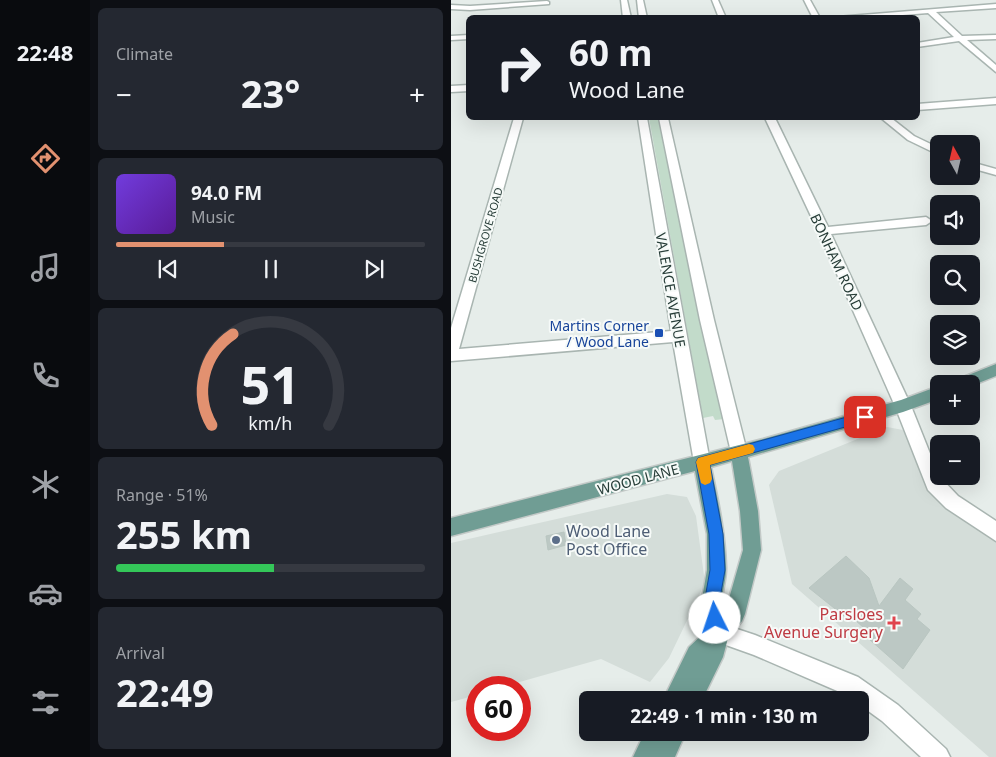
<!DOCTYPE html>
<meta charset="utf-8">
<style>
:root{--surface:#171b24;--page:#242831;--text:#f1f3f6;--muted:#9ea1a6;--line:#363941;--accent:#e29170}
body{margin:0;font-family:"Noto Sans",sans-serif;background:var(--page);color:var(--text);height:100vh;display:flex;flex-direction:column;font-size:19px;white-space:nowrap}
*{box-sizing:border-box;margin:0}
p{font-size:16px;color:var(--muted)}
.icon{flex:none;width:28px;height:28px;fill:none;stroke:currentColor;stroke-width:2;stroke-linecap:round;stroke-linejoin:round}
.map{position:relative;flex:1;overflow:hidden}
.sheet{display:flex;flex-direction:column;gap:8px;padding:8px;background:#0d0f14;width:361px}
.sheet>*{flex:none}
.guide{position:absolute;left:15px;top:15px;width:454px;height:105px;border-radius:8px;box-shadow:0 5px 20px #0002;background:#171b24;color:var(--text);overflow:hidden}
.needle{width:32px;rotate:352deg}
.tools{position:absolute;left:479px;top:135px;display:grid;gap:10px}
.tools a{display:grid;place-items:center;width:50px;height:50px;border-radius:8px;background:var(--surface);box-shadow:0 5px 20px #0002;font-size:25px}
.speed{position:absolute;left:15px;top:676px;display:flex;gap:10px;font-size:25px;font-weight:700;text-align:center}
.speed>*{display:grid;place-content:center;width:65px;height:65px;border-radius:50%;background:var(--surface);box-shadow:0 5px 20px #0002;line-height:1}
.speed .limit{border:8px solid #d22;background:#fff;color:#111}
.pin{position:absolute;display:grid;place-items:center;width:42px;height:42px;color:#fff;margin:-21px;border-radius:10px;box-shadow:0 2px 8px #0006}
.me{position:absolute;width:55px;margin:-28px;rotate:356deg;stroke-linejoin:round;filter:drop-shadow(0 0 4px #0008)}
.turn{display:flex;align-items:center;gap:18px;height:105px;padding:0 20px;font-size:22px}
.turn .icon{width:65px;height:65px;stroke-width:2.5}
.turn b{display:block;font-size:35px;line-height:42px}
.big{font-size:38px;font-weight:700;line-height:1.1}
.sheet .tile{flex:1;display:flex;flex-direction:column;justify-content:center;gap:8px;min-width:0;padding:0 18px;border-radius:8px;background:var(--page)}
.sheet .dial{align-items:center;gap:0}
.dial svg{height:130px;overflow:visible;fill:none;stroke:var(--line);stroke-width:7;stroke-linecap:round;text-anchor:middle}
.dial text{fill:var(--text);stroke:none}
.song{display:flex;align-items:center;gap:15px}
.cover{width:60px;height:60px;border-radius:8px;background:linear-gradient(135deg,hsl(260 70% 55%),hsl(270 70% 35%))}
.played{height:5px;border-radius:2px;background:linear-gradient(90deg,var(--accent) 35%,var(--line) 35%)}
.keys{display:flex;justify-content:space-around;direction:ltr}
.heat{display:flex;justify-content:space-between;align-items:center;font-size:28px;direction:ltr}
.charge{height:8px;border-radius:4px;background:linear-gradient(90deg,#34c759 51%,var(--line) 0)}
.trip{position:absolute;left:128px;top:691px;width:290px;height:50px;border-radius:8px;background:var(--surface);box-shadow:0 5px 20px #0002;font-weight:700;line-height:50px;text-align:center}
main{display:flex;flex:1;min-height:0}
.menu{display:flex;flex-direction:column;width:90px;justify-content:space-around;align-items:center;background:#090b0e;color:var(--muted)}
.menu .icon{width:35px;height:35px}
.menu .current{color:var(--accent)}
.menu b{font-size:22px;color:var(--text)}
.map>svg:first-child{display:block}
.built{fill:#d4ddd9}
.green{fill:#c2dbca}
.building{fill:#bcc8c4;stroke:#b9c6c1}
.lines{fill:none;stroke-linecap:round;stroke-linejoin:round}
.minor-casing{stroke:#a9b5b1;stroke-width:3}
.major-casing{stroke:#c3c9c7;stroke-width:3}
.minor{fill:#fff;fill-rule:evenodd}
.major{fill:#709d94;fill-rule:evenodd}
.route{fill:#1a73e8;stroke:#114b97}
.slow{fill:#f59e0b}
.transit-dot{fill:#1a4fb4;stroke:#f6faf8;stroke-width:2}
.service-dot{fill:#5c6f8a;stroke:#f6faf8;stroke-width:2}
.health-dot{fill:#e0444e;stroke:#f6faf8;stroke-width:2}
.labels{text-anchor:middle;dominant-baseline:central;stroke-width:4;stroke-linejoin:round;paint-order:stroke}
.far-street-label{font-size:11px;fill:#273d38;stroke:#f6faf8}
.street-label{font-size:14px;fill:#273d38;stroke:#f6faf8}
.transit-label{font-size:14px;fill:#164399;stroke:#f6faf8;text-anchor:end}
.near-service-label{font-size:16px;fill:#4e5e75;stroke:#f6faf8;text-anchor:start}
.near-health-label{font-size:16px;fill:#be3a42;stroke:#f6faf8;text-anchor:end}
</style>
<main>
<nav class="menu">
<b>22:48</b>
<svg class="icon current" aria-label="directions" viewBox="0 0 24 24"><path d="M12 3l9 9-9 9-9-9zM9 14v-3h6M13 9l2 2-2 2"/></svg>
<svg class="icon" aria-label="music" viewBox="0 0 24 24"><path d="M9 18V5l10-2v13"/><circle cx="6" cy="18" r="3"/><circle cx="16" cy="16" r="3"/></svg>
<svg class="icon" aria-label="phone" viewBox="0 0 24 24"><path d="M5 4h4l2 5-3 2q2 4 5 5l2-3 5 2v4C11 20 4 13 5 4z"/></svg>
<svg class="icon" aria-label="climate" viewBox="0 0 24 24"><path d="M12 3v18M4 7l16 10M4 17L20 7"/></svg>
<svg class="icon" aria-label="car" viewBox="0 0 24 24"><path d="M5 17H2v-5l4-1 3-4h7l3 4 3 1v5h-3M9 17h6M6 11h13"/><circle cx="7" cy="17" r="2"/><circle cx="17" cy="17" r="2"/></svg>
<svg class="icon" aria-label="filters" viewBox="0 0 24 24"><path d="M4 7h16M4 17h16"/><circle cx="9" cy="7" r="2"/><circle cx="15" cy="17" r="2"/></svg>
</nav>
<section class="sheet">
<div class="tile"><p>Climate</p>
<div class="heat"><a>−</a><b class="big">23°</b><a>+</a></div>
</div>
<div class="tile">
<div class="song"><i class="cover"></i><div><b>94.0 FM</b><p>Music</p></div></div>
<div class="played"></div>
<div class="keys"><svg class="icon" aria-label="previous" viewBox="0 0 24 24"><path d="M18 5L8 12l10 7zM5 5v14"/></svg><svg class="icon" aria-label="pause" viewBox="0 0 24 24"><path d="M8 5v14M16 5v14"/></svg><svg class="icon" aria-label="next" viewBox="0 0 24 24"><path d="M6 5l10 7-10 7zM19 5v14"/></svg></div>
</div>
<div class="tile dial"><svg viewBox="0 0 100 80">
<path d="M14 69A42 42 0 1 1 86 69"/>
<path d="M14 69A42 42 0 0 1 27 13" stroke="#e29170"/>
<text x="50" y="56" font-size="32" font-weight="700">51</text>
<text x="50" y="72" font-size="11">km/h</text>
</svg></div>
<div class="tile"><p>Range · 51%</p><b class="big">255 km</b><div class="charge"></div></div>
<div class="tile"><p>Arrival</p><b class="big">22:49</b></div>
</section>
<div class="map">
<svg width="545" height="757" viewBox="0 0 545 757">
<rect width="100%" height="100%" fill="#e6edea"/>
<g class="built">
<path d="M436,427l16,3 25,49 68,60v218h-7l-197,-173 -23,-99 10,-14z"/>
<path d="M216,494l20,3 9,19 9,67 -36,75 -19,24 -49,-23 -99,28 -25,1v7l-26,7v-159z"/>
</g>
<path class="green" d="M198,118h12l63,301 -9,1 -2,-4 -10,2z"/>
<g class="building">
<path d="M113,532l2,13 -18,5 -2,-14z"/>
<path d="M395,556l23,22 10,28 21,-28 13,11 -8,11 16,14 -4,5 13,11 -27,39 -34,-30 3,-4 -25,-22 -3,3 -35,-28z"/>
</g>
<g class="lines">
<g class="minor-casing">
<g id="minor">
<path d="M170,0h6l4,18h-8z"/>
<path d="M186,0h6l4,18h-8z"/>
<path d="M261,0h6l8,18h-7z"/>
<path d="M353,0h6l10,18h-7z"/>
<path d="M96,1l2,1v2l-79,6 -19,-1v-4l19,1z"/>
<path d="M545,4v4l-60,4 26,24 34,-1v4l-29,1 29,25v7l-37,-31 -42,6v-4l37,-6 -26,-24 -63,5h-40z"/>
<path d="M18,35v4l-18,1v-4z"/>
<path d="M18,85v6l-18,1v-6z"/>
<path d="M545,98v6l-79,6v-6z"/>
<path d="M63,118h9l-64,231 212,-18 -33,-213h9l63,344 -2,5 -6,2 -6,-2 -2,-5 -21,-120 -222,19v-33z"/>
<path d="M208,118h9l46,202 33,132 -2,5 -6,2 -6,-2 -2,-5 -31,-132z"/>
<path d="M314,118h10l53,109 98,-10 6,4 -6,4 -95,9 80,172 28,70 19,20 38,25v20l-50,-33 -18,-18 -33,-84 -77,-175z"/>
<path d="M430,118h10l23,18 25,12v7l-31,-15z"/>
<path d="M520,162l25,7v6l-25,-7z"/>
<path d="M268,623l36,12 103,42 40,28 48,44 4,8h-29l-39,-36 -22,-16v-5h-7l-11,-7 -88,-38 -42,-15 -3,-7 3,-7z"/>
</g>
</g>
<g class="major-casing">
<g id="major">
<path d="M545,364v12l-25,10v-2h-17l2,-4z"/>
<path d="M488,386v13l-36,13 -155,45 10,54 3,39 -16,64 -3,7 -14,17 -5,19 -21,43h-39l26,-53 19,-18 -7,-25 6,-34v-36l-12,-63 -244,65v-18l312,-79 138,-39zM281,461l8,50 3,39 -17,59 -3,3c-4,-15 4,-30 3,-46 -1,-34 -8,-66 -15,-99z"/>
<path d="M194,732h41l-11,25h-42z"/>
</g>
</g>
<use href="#minor" class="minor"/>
<use href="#major" class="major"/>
</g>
<path class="route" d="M414,412l5,1 2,4 -2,3 -160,45 13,69 2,36 -6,34 4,14 -2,6 -6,2 -5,-2 -6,-20 6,-34 -1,-36 -13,-72 2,-4z"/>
<path class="slow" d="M298,444l4,1 2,4 -2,4 -43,12 2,14 -2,4 -5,2 -4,-2 -5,-21 2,-4z"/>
<rect class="transit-dot" x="203" y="328" width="10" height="10" rx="2.5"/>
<circle class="service-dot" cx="105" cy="540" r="5"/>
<path class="health-dot" d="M440.5 615.5h5v5h5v5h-5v5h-5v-5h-5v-5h5z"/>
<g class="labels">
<g class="far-street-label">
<text transform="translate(34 235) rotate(-74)">BUSHGROVE ROAD</text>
</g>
<g class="street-label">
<text transform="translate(386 262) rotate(65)">BONHAM ROAD</text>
<text transform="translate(220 290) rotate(80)">VALENCE AVENUE</text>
<text transform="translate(187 479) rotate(-15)">WOOD LANE</text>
</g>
<g class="transit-label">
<text x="198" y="325">Martins Corner<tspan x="198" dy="16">/ Wood Lane</tspan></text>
</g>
<g class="near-service-label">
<text x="115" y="531">Wood Lane<tspan x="115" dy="18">Post Office</tspan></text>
</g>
<g class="near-health-label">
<text x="432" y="614">Parsloes<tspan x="432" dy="18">Avenue Surgery</tspan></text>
</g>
</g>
</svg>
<div class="tools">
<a><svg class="needle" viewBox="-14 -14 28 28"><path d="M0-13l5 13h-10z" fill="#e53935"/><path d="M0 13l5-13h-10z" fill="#9ea1a6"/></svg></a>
<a><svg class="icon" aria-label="sound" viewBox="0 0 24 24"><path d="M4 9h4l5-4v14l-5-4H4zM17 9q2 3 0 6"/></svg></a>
<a><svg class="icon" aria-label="search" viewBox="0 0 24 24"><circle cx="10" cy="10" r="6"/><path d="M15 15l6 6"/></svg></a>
<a><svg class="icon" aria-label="layers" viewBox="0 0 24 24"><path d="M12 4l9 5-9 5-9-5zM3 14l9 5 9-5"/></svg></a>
<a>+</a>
<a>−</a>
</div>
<div class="speed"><div class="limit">60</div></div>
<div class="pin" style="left:414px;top:417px;background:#d93025"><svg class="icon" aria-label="arrive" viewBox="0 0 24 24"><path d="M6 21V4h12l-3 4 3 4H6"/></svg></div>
<svg class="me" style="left:264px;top:618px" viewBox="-20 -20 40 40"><circle r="19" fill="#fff"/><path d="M0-13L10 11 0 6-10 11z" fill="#1a73e8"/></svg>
<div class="trip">22:49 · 1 min · 130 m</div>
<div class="guide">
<div class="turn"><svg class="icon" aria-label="right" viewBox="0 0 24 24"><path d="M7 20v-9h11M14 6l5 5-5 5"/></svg><div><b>60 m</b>Wood Lane</div></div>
</div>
</div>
</main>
